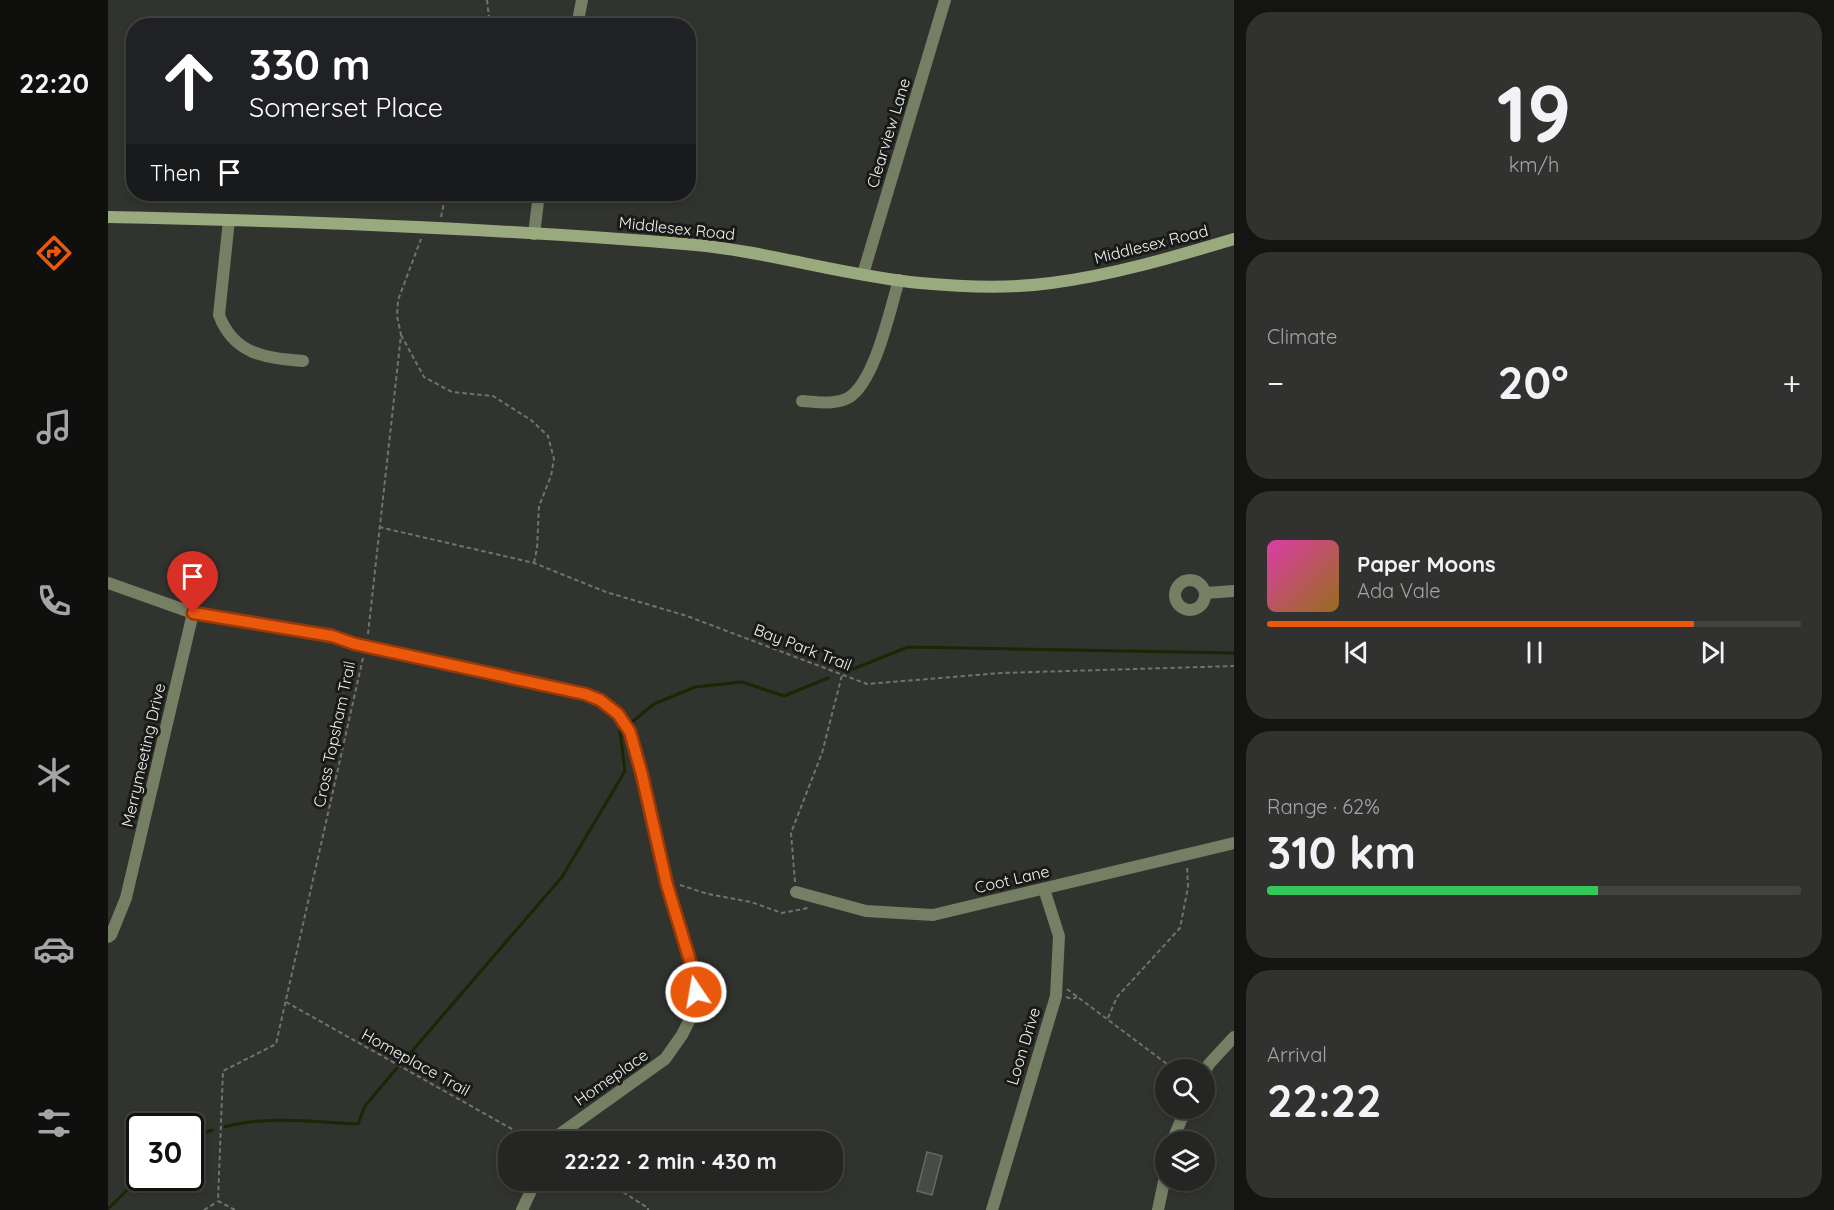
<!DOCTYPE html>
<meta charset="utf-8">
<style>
:root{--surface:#252623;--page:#313230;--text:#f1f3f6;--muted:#a3a5a6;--line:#424341;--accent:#ea580c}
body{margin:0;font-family:Quicksand,sans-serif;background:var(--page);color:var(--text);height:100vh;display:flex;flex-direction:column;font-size:22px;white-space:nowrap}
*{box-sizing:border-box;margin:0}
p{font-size:20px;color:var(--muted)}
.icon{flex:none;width:33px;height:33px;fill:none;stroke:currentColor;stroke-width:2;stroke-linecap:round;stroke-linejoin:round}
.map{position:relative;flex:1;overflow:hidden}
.panel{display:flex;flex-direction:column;gap:12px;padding:12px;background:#141513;width:600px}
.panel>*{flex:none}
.top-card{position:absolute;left:18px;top:18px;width:570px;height:183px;border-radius:24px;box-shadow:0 3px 9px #0003,0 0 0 2px var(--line);background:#202124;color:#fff;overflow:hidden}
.controls{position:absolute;left:1047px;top:1059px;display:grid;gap:12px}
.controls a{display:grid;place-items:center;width:60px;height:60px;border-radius:50%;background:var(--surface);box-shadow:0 3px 9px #0003,0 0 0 2px var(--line);font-size:30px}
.speed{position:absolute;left:18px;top:1113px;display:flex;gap:12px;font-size:30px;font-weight:700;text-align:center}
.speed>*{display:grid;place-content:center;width:78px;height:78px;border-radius:50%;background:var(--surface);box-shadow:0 3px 9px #0003,0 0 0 2px var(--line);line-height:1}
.speed .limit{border:3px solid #111;border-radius:9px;background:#fff;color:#111}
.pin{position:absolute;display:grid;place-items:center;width:51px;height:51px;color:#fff;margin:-62px -26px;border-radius:50% 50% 50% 0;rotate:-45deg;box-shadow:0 0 6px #0007}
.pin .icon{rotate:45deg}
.me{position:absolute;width:66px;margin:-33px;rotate:348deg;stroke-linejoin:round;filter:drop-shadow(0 0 4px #0008)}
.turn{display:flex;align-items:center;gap:21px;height:126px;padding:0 24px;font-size:27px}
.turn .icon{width:78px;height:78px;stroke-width:2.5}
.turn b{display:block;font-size:42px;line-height:51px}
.then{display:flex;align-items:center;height:57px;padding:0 24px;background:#0003;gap:12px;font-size:22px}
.big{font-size:45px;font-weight:800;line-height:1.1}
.panel .tile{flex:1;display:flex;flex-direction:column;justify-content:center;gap:9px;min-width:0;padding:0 21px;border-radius:24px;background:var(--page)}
.panel .dial{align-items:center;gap:0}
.dial b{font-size:78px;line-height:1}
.song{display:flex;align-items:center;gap:18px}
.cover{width:72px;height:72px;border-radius:9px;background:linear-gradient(135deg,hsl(320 70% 55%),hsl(40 70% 35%))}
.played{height:6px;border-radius:3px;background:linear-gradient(90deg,var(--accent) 80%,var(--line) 80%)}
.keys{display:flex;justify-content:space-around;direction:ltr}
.heat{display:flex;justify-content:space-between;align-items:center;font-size:33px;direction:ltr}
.charge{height:9px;border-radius:4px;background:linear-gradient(90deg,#34c759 62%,var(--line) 0)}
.trip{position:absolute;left:390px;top:1131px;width:345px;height:60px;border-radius:24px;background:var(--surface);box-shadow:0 3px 9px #0003,0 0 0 2px var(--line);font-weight:800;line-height:60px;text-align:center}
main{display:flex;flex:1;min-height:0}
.dock{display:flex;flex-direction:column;width:108px;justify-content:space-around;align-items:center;background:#0f0f0e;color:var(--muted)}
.dock .icon{width:42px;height:42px}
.dock .selected{color:var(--accent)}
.dock b{font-size:27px;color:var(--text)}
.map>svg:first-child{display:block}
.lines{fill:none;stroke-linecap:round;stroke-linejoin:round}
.stream{stroke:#1b2604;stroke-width:3}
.building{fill:#484a46;stroke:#676864;stroke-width:1.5}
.path{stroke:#71736f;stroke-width:2;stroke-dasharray:4.5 3;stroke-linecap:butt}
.street{stroke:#747f63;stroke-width:12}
.secondary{stroke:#99aa7e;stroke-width:12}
.route-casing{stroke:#983908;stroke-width:15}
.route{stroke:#ea580c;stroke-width:10}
.labels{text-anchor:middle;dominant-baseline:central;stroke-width:6;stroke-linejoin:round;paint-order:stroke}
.street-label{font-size:16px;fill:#f0f2ef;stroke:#191a18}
</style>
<main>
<nav class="dock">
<b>22:20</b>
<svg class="icon selected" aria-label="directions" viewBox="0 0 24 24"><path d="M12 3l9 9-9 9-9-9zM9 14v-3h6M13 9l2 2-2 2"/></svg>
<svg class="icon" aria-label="music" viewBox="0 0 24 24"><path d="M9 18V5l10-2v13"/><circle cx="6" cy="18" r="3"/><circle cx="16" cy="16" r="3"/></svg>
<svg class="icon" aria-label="phone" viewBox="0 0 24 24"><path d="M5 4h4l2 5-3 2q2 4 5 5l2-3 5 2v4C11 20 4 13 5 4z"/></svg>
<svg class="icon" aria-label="climate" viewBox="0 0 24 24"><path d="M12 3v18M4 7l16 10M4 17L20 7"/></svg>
<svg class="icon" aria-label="car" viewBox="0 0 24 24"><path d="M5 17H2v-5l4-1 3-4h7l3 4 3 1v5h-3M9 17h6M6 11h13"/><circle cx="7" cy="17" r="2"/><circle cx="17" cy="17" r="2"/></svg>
<svg class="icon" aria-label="filters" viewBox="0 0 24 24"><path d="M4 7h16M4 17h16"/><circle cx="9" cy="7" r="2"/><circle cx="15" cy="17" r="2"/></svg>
</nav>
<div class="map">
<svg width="1126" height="1210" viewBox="0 0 1126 1210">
<rect width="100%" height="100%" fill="#31332f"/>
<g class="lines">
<g class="stream">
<path d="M745,669l55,-22 326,6"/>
<path d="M524,722l22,-18 41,-17 47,-5 42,14 44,-18"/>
<path d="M292,1065l162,-188 63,-106 -5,-40"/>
<path d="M117,1127c42,-12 90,-5 133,-3l7,-18 32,-38"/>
<path d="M82,1144l16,-12 7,-2"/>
<path d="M0,1209l19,-19 17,-12"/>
</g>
</g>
<path class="building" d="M819,1152l15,4 -10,39 -15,-4z"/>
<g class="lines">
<g class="path">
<path d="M379,0l3,26"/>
<path d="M333,217l5,-23"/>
<path d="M293,335l23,42 28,15 41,4 38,24 17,16 6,23 -3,17 -12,30 -2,42 -3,15"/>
<path d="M271,527l155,36 72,29 81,24 180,68 134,-11 233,-7"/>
<path d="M260,634l33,-299 -4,-19 1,-16 23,-61"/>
<path d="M687,882l-4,-49 31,-80 20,-78"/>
<path d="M572,885l28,9 43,8 31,11 26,-5"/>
<path d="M959,989l108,81"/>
<path d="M958,997l6,2 5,-2"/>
<path d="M178,1002l249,140"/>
<path d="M1000,1018l9,-21 63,-69 8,-41 -1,-21"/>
<path d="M496,1180l44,28v2"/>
<path d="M96,1210l13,-8"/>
<path d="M127,1210l-17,-9 5,-130 53,-27 87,-386"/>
</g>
<g class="street">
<path d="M469,26l5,-26"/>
<path d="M121,220l-10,95c15,40 47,43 84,46"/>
<path d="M426,234l5,-40"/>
<path d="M755,274l82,-274"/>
<path d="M694,401c16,1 32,4 46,-3 27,-15 42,-89 51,-118"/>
<circle cx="1082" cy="595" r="15"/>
<path d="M0,583l85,30 139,23 23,8 230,50 15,6 18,14 12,18 12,43 25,110 27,89 2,18v15l-14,28 -17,24 -105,75 -5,8"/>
<path d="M1097,593l29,-2"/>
<path d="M688,892l70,19 67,4 301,-72"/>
<path d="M0,937l3,-2 15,-37 67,-285"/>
<path d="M1096,1073l5,-9 25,-27"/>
<path d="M1064,1142l14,-34"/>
<path d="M414,1210l14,-30"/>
<path d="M884,1210l64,-214 3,-60 -15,-47"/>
<path d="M1050,1210l8,-38"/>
</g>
<path class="secondary" d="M0,217c192,4 384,11 576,27 80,6 156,31 236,39 43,4 88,6 131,0 62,-8 123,-26 183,-44"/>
</g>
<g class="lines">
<g class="route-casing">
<path id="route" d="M85,613l139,23 23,8 230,50 15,6 18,14 12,18 12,43 25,110 27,89 2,18"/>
</g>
<use href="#route" class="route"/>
</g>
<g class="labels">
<g class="street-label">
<text transform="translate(780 133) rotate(-73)">Clearview Lane</text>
<text transform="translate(569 228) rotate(6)">Middlesex Road</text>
<text transform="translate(1043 244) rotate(-14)">Middlesex Road</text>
<text transform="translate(695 647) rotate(21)">Bay Park Trail</text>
<text transform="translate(226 734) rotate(-78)">Cross Topsham Trail</text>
<text transform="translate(35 755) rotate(-77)">Merrymeeting Drive</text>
<text transform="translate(904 879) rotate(-13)">Coot Lane</text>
<text transform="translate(915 1046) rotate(-73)">Loon Drive</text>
<text transform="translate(308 1062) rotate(29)">Homeplace Trail</text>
<text transform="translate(503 1077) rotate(-35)">Homeplace</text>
</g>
</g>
</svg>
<div class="controls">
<a><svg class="icon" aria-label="search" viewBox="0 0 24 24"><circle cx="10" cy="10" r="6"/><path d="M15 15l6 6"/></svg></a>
<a><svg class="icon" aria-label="layers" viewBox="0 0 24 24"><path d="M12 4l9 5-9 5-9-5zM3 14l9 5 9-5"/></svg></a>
</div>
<div class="speed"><div class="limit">30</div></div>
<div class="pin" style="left:85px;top:613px;background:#d93025"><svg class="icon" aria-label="arrive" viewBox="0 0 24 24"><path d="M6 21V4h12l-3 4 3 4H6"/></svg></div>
<svg class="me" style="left:588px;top:992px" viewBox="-20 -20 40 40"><circle r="17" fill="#ea580c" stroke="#fff" stroke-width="3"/><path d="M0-11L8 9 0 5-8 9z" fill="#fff"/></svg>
<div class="trip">22:22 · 2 min · 430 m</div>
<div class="top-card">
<div class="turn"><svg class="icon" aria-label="ahead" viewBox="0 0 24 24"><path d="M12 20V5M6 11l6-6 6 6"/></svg><div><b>330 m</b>Somerset Place</div></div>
<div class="then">Then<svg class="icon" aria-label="arrive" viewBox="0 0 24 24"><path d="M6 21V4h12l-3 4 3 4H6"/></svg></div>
</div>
</div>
<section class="panel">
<div class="tile dial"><b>19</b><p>km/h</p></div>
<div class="tile"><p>Climate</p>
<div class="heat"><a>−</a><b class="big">20°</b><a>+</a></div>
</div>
<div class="tile">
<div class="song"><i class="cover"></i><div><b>Paper Moons</b><p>Ada Vale</p></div></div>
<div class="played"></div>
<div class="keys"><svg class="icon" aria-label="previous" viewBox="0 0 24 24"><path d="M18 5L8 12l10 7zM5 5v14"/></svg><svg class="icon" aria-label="pause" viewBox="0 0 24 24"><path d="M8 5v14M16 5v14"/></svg><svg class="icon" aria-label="next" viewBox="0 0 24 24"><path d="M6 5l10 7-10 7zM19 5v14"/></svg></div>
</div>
<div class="tile"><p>Range · 62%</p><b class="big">310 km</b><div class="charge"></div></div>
<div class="tile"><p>Arrival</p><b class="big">22:22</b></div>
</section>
</main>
